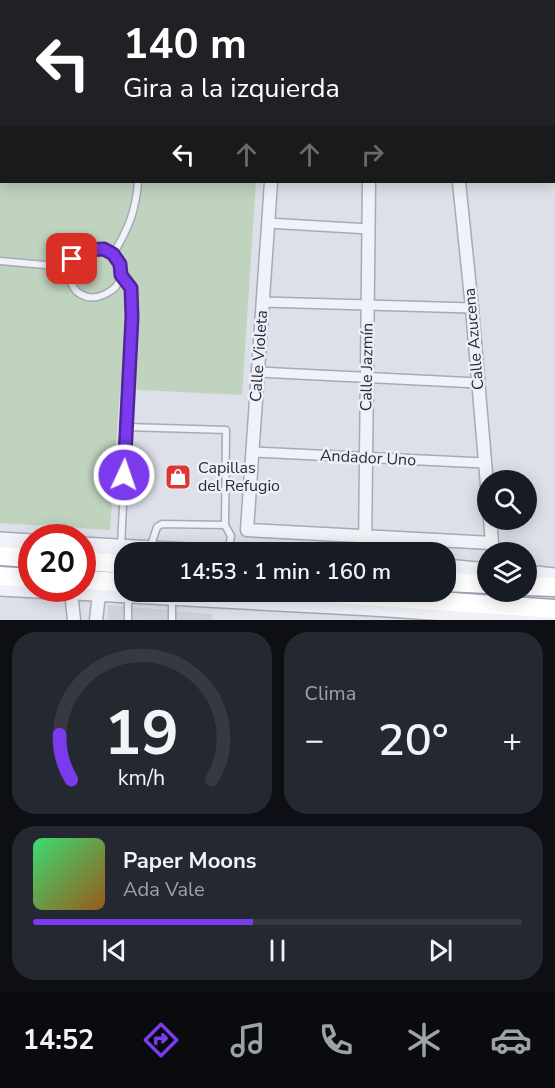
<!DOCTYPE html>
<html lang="es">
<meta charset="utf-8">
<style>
:root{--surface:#171b24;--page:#242831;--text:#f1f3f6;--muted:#9ea1a6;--line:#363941;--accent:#7c3aed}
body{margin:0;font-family:"Nunito Sans",sans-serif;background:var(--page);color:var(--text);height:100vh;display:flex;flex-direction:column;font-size:22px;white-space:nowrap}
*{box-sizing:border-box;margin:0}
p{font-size:20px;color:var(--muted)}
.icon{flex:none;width:33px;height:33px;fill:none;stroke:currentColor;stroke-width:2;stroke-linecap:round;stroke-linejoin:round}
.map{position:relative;height:620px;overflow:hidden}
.details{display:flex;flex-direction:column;gap:12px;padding:12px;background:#0d0f14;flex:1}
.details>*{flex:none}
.top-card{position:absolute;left:0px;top:0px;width:555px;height:183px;box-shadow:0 3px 15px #0003;background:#202124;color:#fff;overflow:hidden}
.buttons{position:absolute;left:477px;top:470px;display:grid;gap:12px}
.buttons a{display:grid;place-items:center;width:60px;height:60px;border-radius:50%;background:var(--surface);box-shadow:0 3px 15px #0003;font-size:30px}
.speed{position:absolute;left:18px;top:524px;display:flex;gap:12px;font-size:30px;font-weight:700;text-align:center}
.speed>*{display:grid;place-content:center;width:78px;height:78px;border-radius:50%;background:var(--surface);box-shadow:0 3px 15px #0003;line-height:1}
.speed .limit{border:9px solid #d22;background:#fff;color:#111}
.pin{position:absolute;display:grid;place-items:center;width:51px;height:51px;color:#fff;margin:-26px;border-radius:12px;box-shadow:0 3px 9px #0006}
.me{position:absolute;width:66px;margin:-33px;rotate:3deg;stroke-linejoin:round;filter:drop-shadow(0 0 4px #0008)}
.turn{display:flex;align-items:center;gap:21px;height:126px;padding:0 24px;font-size:27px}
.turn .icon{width:78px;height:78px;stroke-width:2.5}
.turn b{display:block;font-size:42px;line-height:51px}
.lanes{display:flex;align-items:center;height:57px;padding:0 24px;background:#0003;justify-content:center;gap:30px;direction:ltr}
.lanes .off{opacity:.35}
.big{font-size:45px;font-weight:600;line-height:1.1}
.details .card{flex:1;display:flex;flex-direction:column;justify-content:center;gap:9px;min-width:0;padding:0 21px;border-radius:24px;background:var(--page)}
.details .dial{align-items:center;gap:0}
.dial svg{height:156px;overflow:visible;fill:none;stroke:var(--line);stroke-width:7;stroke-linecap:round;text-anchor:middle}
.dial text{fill:var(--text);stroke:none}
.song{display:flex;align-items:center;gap:18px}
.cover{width:72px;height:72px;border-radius:9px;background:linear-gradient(135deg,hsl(140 70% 55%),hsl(30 70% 35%))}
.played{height:6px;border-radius:3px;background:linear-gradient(90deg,var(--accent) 45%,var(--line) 45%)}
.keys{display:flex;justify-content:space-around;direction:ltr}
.heat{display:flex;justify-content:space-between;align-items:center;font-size:33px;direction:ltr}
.details .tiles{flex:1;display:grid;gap:12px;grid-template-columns:1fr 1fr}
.card:last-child{grid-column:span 2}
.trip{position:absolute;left:114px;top:542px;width:342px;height:60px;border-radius:24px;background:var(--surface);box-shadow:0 3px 15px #0003;font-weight:600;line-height:60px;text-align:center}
.dock{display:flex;height:96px;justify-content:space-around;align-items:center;background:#090b0e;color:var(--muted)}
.dock .icon{width:42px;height:42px}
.dock .selected{color:var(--accent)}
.dock b{font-size:27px;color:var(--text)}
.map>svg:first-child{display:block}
.built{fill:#cfd2de}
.green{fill:#bfd3be}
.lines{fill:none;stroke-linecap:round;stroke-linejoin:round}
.service-casing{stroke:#a6aab7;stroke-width:9}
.pedestrian-casing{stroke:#a6aab7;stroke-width:12}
.minor-casing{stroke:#a6aab7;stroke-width:15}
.tertiary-casing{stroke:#a6aab7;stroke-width:18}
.primary-casing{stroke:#9ca2b6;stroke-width:21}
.service{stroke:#f0f2f7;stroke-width:6}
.pedestrian{stroke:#f0f2f7;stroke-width:9}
.minor{stroke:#f0f2f7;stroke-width:12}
.tertiary{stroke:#f0f2f7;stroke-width:15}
.primary{stroke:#fff;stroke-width:18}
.route-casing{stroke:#51269a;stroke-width:15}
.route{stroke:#7c3aed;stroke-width:10}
.labels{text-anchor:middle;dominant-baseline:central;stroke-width:5;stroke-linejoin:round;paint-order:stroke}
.street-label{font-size:16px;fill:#252b41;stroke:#edeff6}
.poi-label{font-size:16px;fill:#252b41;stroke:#edeff6;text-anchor:start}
</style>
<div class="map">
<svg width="555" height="620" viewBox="0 0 555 620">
<rect width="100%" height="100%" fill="#dde0e9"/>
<path class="built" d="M108,605l104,9v6h-104z"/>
<path class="green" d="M0,0h291l-289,2v180h254l-14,213 -122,-6 -10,141 -110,-7z"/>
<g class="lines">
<g class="service-casing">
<g id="service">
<path d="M0,43h2"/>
<path d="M113,254c15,-24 23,-44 25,-72"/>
<path d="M0,261l68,6c8,-15 27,-26 43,-14 39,30 -40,75 -43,14"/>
<path d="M127,427l99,3 -1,95 -63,-1 -5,3 -7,21"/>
<path d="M225,525l6,11 -3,16"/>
<path d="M121,547l11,-230 -1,-29 -10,-13"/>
<path d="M128,620v-24"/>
<path d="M172,620v-21"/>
</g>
</g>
<g class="pedestrian-casing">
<g id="pedestrian">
<path d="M268,223l101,6"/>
<path d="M263,302l209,6"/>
<path d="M258,372l220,11"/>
<path d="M252,452l232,11"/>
</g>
</g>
<g class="minor-casing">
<g id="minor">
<path d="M271,182l-24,348 245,13 -2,-24"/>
<path d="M459,182l13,126 16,189"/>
<path d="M365,552l4,-370"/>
<path d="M71,592l3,28"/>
<path d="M96,620l3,-26"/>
</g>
</g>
<g class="tertiary-casing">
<g id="tertiary">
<path d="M0,540l32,2"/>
<path d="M82,545l124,7"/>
<path d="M446,567l42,4"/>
<path d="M526,573l29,3"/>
<path d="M0,588l373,20 175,12"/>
</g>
</g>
<g class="primary-casing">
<g id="primary">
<path d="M0,556l32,2"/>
<path d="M82,561l42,3"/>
<path d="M0,576l32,2"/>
<path d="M82,580l42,2"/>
<path d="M446,582l42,2"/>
<path d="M526,586l29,1"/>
<path d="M294,591l261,18"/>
</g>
</g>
<use href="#service" class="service"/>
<use href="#pedestrian" class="pedestrian"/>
<use href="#minor" class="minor"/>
<use href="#tertiary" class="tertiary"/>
<use href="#primary" class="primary"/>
</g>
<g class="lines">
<g class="route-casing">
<path id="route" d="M72,259l12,-9 20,-1 9,5 7,10 1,11 10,13 1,29 -8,158"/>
</g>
<use href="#route" class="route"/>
</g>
<defs>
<g id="shop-square" transform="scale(1.35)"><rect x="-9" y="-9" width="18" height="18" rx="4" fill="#db3835" stroke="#edeff6"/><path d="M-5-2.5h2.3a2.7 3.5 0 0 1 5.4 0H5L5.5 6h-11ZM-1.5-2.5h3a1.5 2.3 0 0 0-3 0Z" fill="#fff"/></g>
</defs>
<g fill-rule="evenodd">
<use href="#shop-square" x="178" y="477"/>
</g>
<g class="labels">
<g class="street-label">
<text transform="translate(474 339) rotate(-95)">Calle Azucena</text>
<text transform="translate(259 356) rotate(-86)">Calle Violeta</text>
<text transform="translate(367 367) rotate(-89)">Calle Jazmín</text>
<text transform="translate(368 458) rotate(3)">Andador Uno</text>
</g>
<g class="poi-label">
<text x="198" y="468">Capillas<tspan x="198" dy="18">del Refugio</tspan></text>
</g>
</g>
</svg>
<div class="buttons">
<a><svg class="icon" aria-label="search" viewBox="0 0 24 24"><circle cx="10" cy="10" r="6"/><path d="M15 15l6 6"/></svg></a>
<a><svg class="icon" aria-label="layers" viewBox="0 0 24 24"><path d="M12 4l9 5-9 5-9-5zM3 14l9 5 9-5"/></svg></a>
</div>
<div class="speed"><div class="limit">20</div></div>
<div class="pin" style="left:72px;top:259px;background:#d93025"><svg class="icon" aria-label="arrive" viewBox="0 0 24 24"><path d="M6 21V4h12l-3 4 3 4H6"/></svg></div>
<svg class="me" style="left:124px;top:475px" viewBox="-20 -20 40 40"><circle r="17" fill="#7c3aed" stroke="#fff" stroke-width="3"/><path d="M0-11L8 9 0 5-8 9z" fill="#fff"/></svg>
<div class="trip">14:53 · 1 min · 160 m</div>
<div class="top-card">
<div class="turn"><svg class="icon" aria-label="left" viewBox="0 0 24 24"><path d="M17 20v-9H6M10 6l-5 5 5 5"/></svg><div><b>140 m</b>Gira a la izquierda</div></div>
<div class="lanes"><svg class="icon" aria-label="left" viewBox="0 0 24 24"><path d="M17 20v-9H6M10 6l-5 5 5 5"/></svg><svg class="icon off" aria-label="ahead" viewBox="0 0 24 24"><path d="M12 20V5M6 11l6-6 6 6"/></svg><svg class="icon off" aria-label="ahead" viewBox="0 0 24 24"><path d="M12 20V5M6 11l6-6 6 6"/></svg><svg class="icon off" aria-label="right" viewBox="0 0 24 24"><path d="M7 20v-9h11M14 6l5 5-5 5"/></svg></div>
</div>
</div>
<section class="details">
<div class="tiles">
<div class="card dial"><svg viewBox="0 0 100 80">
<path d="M14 69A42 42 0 1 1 86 69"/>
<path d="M14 69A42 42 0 0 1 8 46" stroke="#7c3aed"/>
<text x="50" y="56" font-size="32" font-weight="700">19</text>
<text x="50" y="72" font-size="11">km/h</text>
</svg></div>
<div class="card"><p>Clima</p>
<div class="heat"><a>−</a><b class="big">20°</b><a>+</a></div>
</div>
<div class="card">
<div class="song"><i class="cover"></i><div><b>Paper Moons</b><p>Ada Vale</p></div></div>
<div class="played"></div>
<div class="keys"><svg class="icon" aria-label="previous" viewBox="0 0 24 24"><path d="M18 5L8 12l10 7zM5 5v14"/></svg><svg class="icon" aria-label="pause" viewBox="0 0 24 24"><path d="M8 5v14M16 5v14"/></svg><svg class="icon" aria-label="next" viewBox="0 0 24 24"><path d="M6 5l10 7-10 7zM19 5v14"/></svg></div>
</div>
</div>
</section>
<nav class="dock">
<b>14:52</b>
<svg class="icon selected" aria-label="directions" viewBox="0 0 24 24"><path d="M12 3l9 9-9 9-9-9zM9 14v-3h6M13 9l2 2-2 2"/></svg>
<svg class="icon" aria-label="music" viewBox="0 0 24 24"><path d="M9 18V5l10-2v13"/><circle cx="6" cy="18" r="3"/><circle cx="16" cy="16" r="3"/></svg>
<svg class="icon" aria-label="phone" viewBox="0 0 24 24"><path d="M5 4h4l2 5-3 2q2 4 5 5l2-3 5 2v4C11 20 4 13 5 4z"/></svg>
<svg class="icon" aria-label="climate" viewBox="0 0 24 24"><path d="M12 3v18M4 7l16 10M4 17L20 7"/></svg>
<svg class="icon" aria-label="car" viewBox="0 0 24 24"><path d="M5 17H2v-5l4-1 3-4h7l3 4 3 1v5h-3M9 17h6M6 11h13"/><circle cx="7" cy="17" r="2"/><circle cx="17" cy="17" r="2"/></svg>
</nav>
